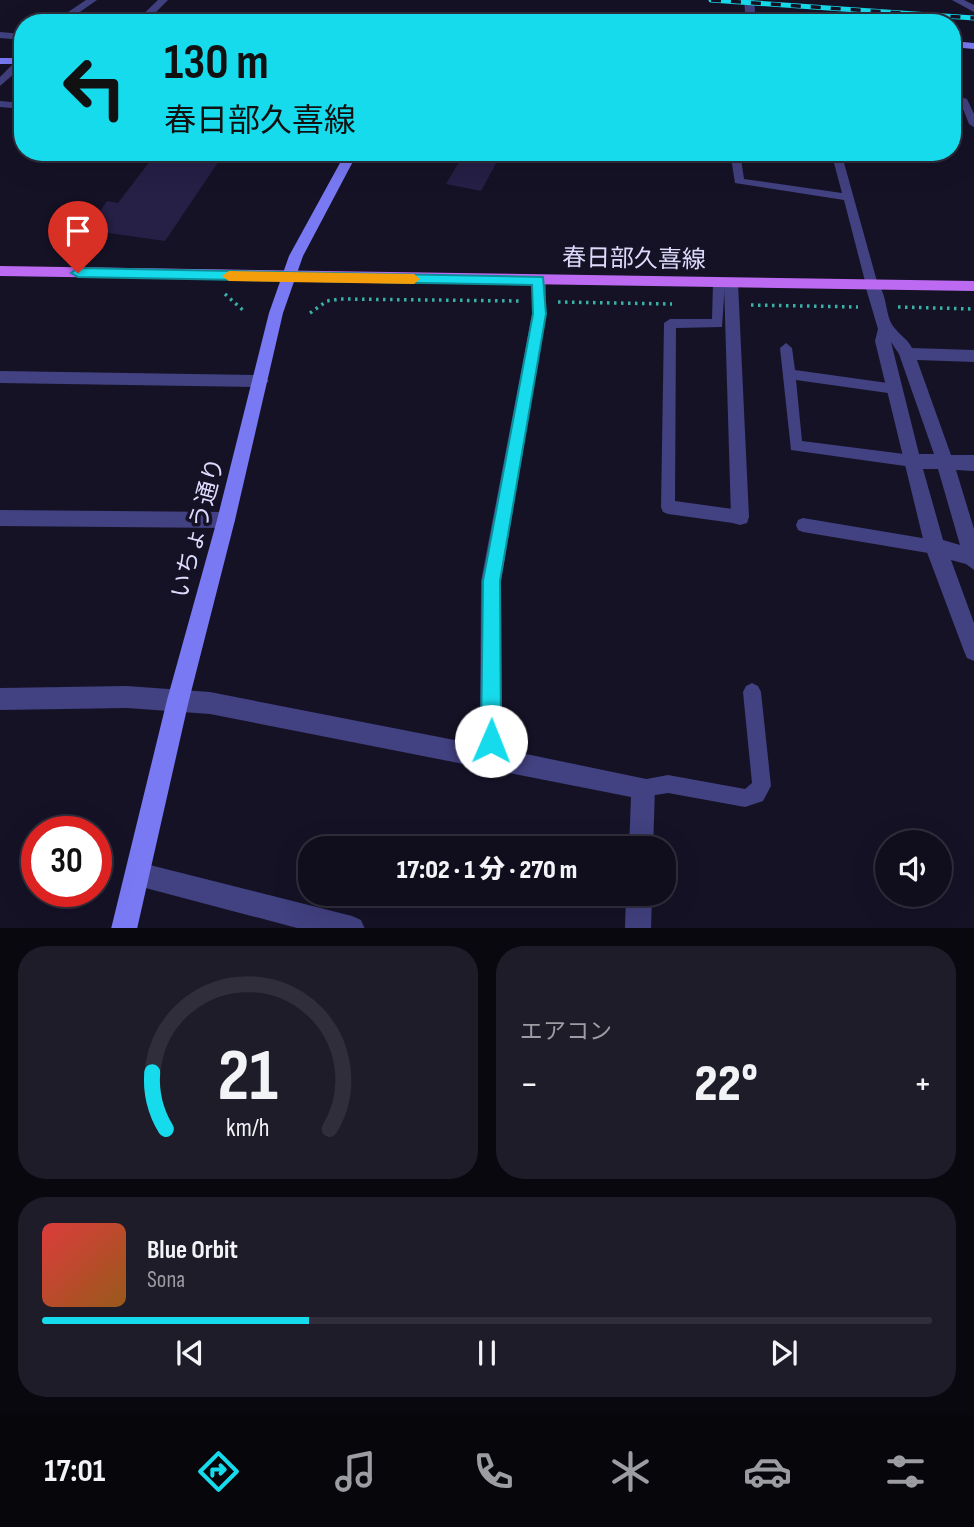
<!DOCTYPE html>
<html lang="ja">
<meta charset="utf-8">
<style>
:root{--surface:#100e1c;--page:#1e1c29;--text:#f1f3f6;--muted:#9c9ca3;--line:#302e3b;--accent:#16dbec}
body{margin:0;font-family:"Sofia Sans Condensed","Noto Sans JP",sans-serif;background:var(--page);color:var(--text);height:100vh;display:flex;flex-direction:column;font-size:26px;white-space:nowrap}
*{box-sizing:border-box;margin:0}
p{font-size:23px;color:var(--muted)}
.icon{flex:none;width:38px;height:38px;fill:none;stroke:currentColor;stroke-width:2;stroke-linecap:round;stroke-linejoin:round}
.map{position:relative;height:928px;overflow:hidden}
.side{display:flex;flex-direction:column;gap:18px;padding:18px;background:#09080f;flex:1}
.side>*{flex:none}
.hud{position:absolute;left:14px;top:14px;width:947px;height:147px;border-radius:28px;box-shadow:0 7px 28px #0002,0 0 0 2px var(--line);background:#16dbec;color:#111;overflow:hidden}
.tools{position:absolute;left:875px;top:830px;display:grid;gap:14px}
.tools a{display:grid;place-items:center;width:77px;height:77px;border-radius:50%;background:var(--surface);box-shadow:0 7px 28px #0002,0 0 0 2px var(--line);font-size:35px}
.speed{position:absolute;left:21px;top:816px;display:flex;gap:14px;font-size:35px;font-weight:700;text-align:center}
.speed>*{display:grid;place-content:center;width:91px;height:91px;border-radius:50%;background:var(--surface);box-shadow:0 7px 28px #0002,0 0 0 2px var(--line);line-height:1}
.speed .limit{border:10px solid #d22;background:#fff;color:#111}
.pin{position:absolute;display:grid;place-items:center;width:60px;height:60px;color:#fff;margin:-72px -30px;border-radius:50% 50% 50% 0;rotate:-45deg;box-shadow:0 0 7px #0007}
.pin .icon{rotate:45deg}
.me{position:absolute;width:77px;margin:-38px;rotate:1deg;stroke-linejoin:round;filter:drop-shadow(0 0 5px #0008)}
.turn{display:flex;align-items:center;gap:24px;height:147px;padding:0 35px;font-size:32px}
.turn .icon{width:91px;height:91px;stroke-width:2.5}
.turn b{display:block;font-size:49px;line-height:60px}
.big{font-size:52px;font-weight:800;line-height:1.1}
.side .card{flex:1;display:flex;flex-direction:column;justify-content:center;gap:10px;min-width:0;padding:0 24px;border-radius:28px;background:var(--page)}
.side .dial{align-items:center;gap:0}
.dial svg{height:182px;overflow:visible;fill:none;stroke:var(--line);stroke-width:7;stroke-linecap:round;text-anchor:middle}
.dial text{fill:var(--text);stroke:none}
.song{display:flex;align-items:center;gap:21px}
.cover{width:84px;height:84px;border-radius:10px;background:linear-gradient(135deg,hsl(0 70% 55%),hsl(30 70% 35%))}
.played{height:7px;border-radius:4px;background:linear-gradient(90deg,var(--accent) 30%,var(--line) 30%)}
.keys{display:flex;justify-content:space-around;direction:ltr}
.heat{display:flex;justify-content:space-between;align-items:center;font-size:38px;direction:ltr}
.side .tiles{flex:1;display:grid;gap:18px;grid-template-columns:1fr 1fr}
.card:last-child{grid-column:span 2}
.trip{position:absolute;left:298px;top:836px;width:378px;height:70px;border-radius:28px;background:var(--surface);box-shadow:0 7px 28px #0002,0 0 0 2px var(--line);font-weight:800;line-height:70px;text-align:center}
.menu{display:flex;height:112px;justify-content:space-around;align-items:center;background:#06060b;color:var(--muted)}
.menu .icon{width:49px;height:49px}
.menu .current{color:var(--accent)}
.menu b{font-size:32px;color:var(--text)}
.map>svg:first-child{display:block}
.building{fill:#261f46}
.lines{fill:none;stroke-linecap:round;stroke-linejoin:round}
.path{stroke:#3ab0a6;stroke-width:3.5;stroke-dasharray:2.5 4.5;stroke-linecap:butt}
.lane{fill:#424181;fill-rule:evenodd}
.street{fill:#424181;fill-rule:evenodd}
.secondary{fill:#7979f4;fill-rule:evenodd}
.primary{fill:#bd6af3;fill-rule:evenodd}
.rail-casing{stroke:#16dbec;stroke-width:5}
.rail{stroke:#151226;stroke-width:3.5;stroke-dasharray:10;stroke-linecap:butt}
.route{fill:#16dbec;stroke:#0e8e99;stroke-width:2}
.slow{fill:#f59e0b}
.labels{text-anchor:middle;dominant-baseline:central;stroke-width:7;stroke-linejoin:round;paint-order:stroke}
.street-label{font-size:24px;fill:#dddafc;stroke:#151226}
</style>
<div class="map">
<svg width="974" height="929" viewBox="0 0 974 929">
<rect width="100%" height="100%" fill="#151226"/>
<g class="building">
<path d="M157,152h68l-60,89 -78,-11 20,-29 11,2z"/>
<path d="M465,152h37l-21,39 -35,-7z"/>
</g>
<g class="lines">
<g class="path">
<path d="M225,294l20,18"/>
<path d="M558,302l114,2"/>
<path d="M751,305l107,2"/>
<path d="M898,307l76,2"/>
<path d="M310,313l17,-12 13,-2 182,2"/>
</g>
<g class="lane">
<path d="M960,97l7,2 7,15v13l-5,-3 -10,-25z"/>
<path d="M0,101l23,2v6l-23,-2z"/>
<path d="M730,152h10l4,27 98,14 -11,-41h10l37,133 -2,3h-8l-2,-3 -22,-85 -109,-17z"/>
<path d="M719,279l6,4 -3,44 -46,1 -1,173 65,9 5,2 2,5 -2,5 -5,2 -72,-10 -5,-2 -2,-5 3,-184 6,-4h42l1,-36z"/>
<path d="M786,343l6,5 3,22 100,14 6,5 -6,5 -99,-14 6,61 110,14 5,2 2,4 -2,4 -5,2 -121,-17 -11,-102z"/>
<path d="M803,518l131,22 5,2 3,5 -3,5 -5,2 -131,-22 -5,-2 -2,-5 2,-5z"/>
<path d="M752,683l6,3 3,6 10,94 -8,15 -18,6 -77,-14 -25,4 -7,-2 -2,-7 2,-7 32,-6 77,14 7,-6 -9,-91 3,-6z"/>
</g>
<g class="street">
<path d="M86,0h11l-33,23h-12z"/>
<path d="M158,0h10l-23,23h-11z"/>
<path d="M744,0h10l2,23h-10z"/>
<path d="M952,0h12l10,5v7z"/>
<path d="M0,32l23,2v6l-23,-2z"/>
<path d="M23,58v8l-23,20v-9l18,-18z"/>
<path d="M539,275l7,5v34l-45,267 1,168 149,31 4,8 -2,61h-24l2,-52 -421,-83 -83,-6 -127,2v-22l127,-2 83,6 270,53 1,-164 51,-267v-34z"/>
<path d="M731,278l7,5 11,234 -2,6 -7,2 -7,-2 -2,-6 -7,-234z"/>
<path d="M872,280c16,6 12,34 21,46 6,9 14,12 19,22l62,2v12l-57,-2 34,95h23v16l-18,-1 18,59v41l-8,-6 -15,-4 23,63v38l-7,-3 -3,-7 -39,-104 -50,-206 3,-12 -13,-44zM891,342l8,12 35,100h-15zM923,469h15l22,76 -17,-5z"/>
<path d="M0,371l261,4 8,6 -8,6 -261,-4z"/>
<path d="M0,510l226,2 7,2 2,6 -2,6 -7,2 -226,-2z"/>
<path d="M138,862l214,54 9,4 4,9h-64l-163,-43 -9,-3 -3,-9 3,-9z"/>
<path d="M626,894h26l-1,35h-26z"/>
</g>
<g class="secondary">
<path d="M952,41l22,2v6l-22,-2z"/>
<rect x="0" y="58" width="23" height="6"/>
<path d="M346,152h12l-55,104 -20,57 -48,207 -46,180 -52,229h-26l56,-229 50,-180 52,-207 20,-57z"/>
</g>
<path class="primary" d="M0,266l974,15v10l-974,-15z"/>
<g class="rail-casing">
<path id="rail" d="M711,0l263,18"/>
</g>
<use href="#rail" class="rail"/>
</g>
<path class="route" d="M78,268l465,9 3,37 -46,267 1,160 -3,7 -7,3 -7,-3 -3,-7 2,-160 50,-267 -1,-29 -454,-8 -7,-4z"/>
<path class="slow" d="M229,271l185,3 6,5 -6,5 -185,-3 -7,-5z"/>
<g class="labels">
<g class="street-label">
<text transform="translate(634 259) rotate(1)">春日部久喜線</text>
<text transform="translate(198 528) rotate(-75)">いちょう通り</text>
</g>
</g>
</svg>
<div class="tools">
<a><svg class="icon" aria-label="sound" viewBox="0 0 24 24"><path d="M4 9h4l5-4v14l-5-4H4zM17 9q2 3 0 6"/></svg></a>
</div>
<div class="speed"><div class="limit">30</div></div>
<div class="pin" style="left:78px;top:273px;background:#d93025"><svg class="icon" aria-label="arrive" viewBox="0 0 24 24"><path d="M6 21V4h12l-3 4 3 4H6"/></svg></div>
<svg class="me" style="left:491px;top:741px" viewBox="-20 -20 40 40"><circle r="19" fill="#fff"/><path d="M0-13L10 11 0 6-10 11z" fill="#16dbec"/></svg>
<div class="trip">17:02 · 1 分 · 270 m</div>
<div class="hud">
<div class="turn"><svg class="icon" aria-label="left" viewBox="0 0 24 24"><path d="M17 20v-9H6M10 6l-5 5 5 5"/></svg><div><b>130 m</b>春日部久喜線</div></div>
</div>
</div>
<section class="side">
<div class="tiles">
<div class="card dial"><svg viewBox="0 0 100 80">
<path d="M14 69A42 42 0 1 1 86 69"/>
<path d="M14 69A42 42 0 0 1 8 44" stroke="#16dbec"/>
<text x="50" y="56" font-size="32" font-weight="700">21</text>
<text x="50" y="72" font-size="11">km/h</text>
</svg></div>
<div class="card"><p>エアコン</p>
<div class="heat"><a>−</a><b class="big">22°</b><a>+</a></div>
</div>
<div class="card">
<div class="song"><i class="cover"></i><div><b>Blue Orbit</b><p>Sona</p></div></div>
<div class="played"></div>
<div class="keys"><svg class="icon" aria-label="previous" viewBox="0 0 24 24"><path d="M18 5L8 12l10 7zM5 5v14"/></svg><svg class="icon" aria-label="pause" viewBox="0 0 24 24"><path d="M8 5v14M16 5v14"/></svg><svg class="icon" aria-label="next" viewBox="0 0 24 24"><path d="M6 5l10 7-10 7zM19 5v14"/></svg></div>
</div>
</div>
</section>
<nav class="menu">
<b>17:01</b>
<svg class="icon current" aria-label="directions" viewBox="0 0 24 24"><path d="M12 3l9 9-9 9-9-9zM9 14v-3h6M13 9l2 2-2 2"/></svg>
<svg class="icon" aria-label="music" viewBox="0 0 24 24"><path d="M9 18V5l10-2v13"/><circle cx="6" cy="18" r="3"/><circle cx="16" cy="16" r="3"/></svg>
<svg class="icon" aria-label="phone" viewBox="0 0 24 24"><path d="M5 4h4l2 5-3 2q2 4 5 5l2-3 5 2v4C11 20 4 13 5 4z"/></svg>
<svg class="icon" aria-label="climate" viewBox="0 0 24 24"><path d="M12 3v18M4 7l16 10M4 17L20 7"/></svg>
<svg class="icon" aria-label="car" viewBox="0 0 24 24"><path d="M5 17H2v-5l4-1 3-4h7l3 4 3 1v5h-3M9 17h6M6 11h13"/><circle cx="7" cy="17" r="2"/><circle cx="17" cy="17" r="2"/></svg>
<svg class="icon" aria-label="filters" viewBox="0 0 24 24"><path d="M4 7h16M4 17h16"/><circle cx="9" cy="7" r="2"/><circle cx="15" cy="17" r="2"/></svg>
</nav>
